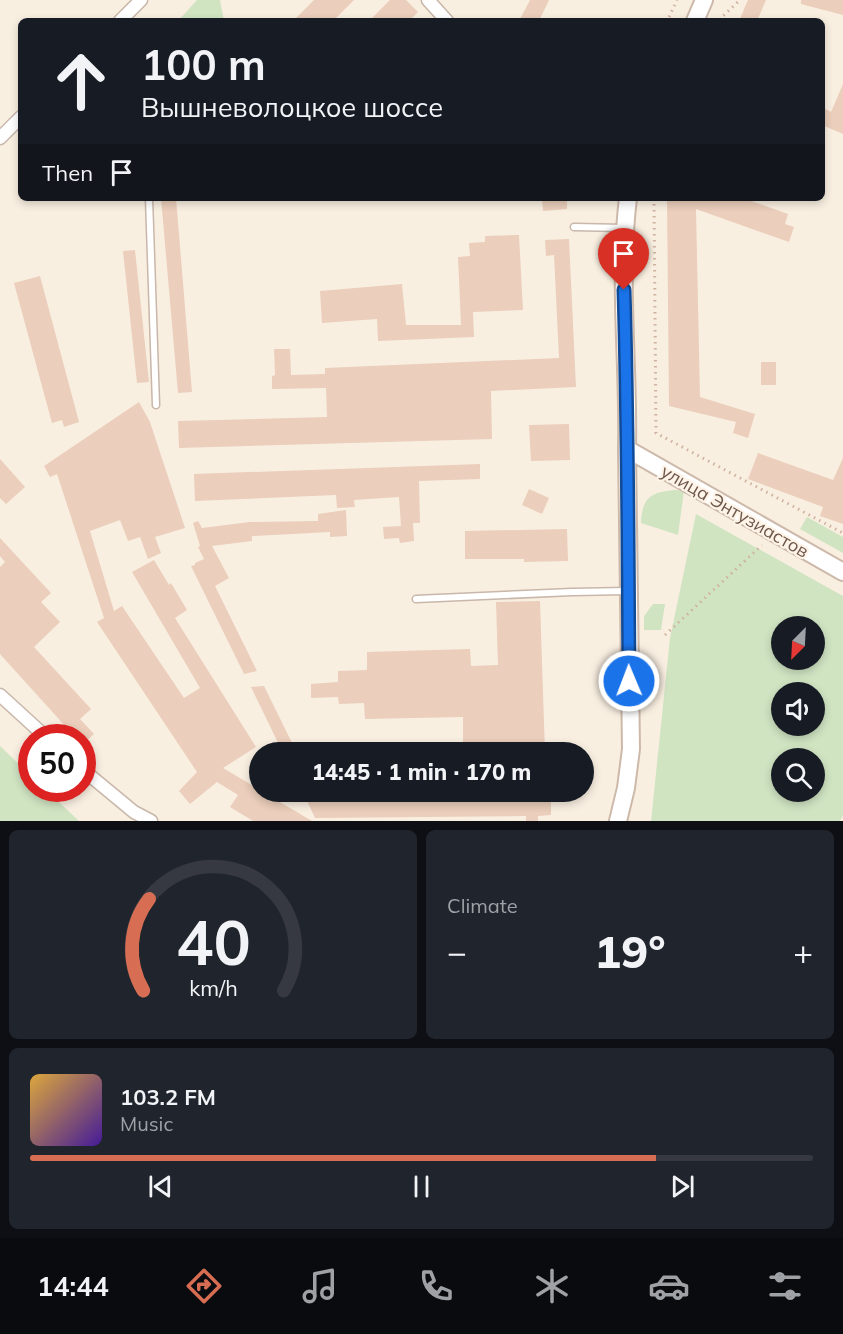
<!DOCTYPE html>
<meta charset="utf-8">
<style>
:root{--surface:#171b24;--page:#20242c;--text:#f1f3f6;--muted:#9ea1a6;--line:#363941;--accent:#d76d52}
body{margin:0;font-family:Mulish,sans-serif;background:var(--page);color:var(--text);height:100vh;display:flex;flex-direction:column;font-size:22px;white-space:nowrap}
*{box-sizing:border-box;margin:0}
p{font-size:20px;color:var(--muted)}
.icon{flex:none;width:33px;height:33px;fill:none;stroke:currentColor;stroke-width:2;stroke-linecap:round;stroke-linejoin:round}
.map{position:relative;height:821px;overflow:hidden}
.drawer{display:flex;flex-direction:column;gap:9px;padding:9px;background:#0d0f14;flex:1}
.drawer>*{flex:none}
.hud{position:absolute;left:18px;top:18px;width:807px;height:183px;border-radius:9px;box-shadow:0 3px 9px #0003;background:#171b24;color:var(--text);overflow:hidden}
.needle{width:39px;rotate:204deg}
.fabs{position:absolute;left:771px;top:616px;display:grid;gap:12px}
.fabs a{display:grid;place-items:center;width:54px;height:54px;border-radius:50%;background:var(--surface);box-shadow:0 3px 9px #0003;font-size:30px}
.speed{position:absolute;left:18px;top:724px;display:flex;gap:12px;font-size:30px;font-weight:700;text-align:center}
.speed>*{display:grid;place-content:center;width:78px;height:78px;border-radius:50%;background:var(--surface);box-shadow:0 3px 9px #0003;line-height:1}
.speed .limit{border:9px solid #d22;background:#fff;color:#111}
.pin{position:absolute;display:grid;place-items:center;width:51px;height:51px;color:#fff;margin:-62px -26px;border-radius:50% 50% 50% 0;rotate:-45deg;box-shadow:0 0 6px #0007}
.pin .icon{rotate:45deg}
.me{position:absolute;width:66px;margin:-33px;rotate:359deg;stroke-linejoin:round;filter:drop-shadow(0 0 4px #0008)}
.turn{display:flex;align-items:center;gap:21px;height:126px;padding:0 24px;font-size:27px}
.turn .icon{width:78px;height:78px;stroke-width:2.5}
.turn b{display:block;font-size:42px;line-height:51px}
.then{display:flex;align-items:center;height:57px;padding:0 24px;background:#0003;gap:12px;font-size:22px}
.big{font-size:45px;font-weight:800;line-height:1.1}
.drawer .card{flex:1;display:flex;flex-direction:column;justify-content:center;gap:9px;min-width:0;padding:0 21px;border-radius:9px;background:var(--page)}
.drawer .dial{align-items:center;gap:0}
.dial svg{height:156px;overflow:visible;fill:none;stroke:var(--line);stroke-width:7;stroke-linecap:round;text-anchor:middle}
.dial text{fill:var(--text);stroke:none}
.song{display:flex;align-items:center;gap:18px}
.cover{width:72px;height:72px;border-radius:9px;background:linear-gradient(135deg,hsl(40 70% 55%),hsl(260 70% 35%))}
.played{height:6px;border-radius:3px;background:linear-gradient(90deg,var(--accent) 80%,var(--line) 80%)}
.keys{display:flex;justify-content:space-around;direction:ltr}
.heat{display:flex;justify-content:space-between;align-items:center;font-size:33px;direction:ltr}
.drawer .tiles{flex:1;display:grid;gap:9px;grid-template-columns:1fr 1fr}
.card:last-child{grid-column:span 2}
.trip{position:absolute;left:249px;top:742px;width:345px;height:60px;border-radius:30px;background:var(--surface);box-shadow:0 3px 9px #0003;font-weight:800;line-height:60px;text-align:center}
.tabs{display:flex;height:96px;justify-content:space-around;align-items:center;background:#090b0e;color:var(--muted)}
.tabs .icon{width:42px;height:42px}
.tabs .on{color:var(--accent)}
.tabs b{font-size:27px;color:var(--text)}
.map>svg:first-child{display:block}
.green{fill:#d0e4c2;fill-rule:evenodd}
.building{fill:#ebcebb}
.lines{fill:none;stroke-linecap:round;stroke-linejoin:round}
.lane-casing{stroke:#c8b7aa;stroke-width:9}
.street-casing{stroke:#c8b7aa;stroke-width:15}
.secondary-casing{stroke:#cdb9aa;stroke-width:20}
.path{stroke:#cfb19f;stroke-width:3;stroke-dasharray:1.5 4.5;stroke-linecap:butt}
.lane{stroke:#fff;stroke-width:6}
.street{stroke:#fff;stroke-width:12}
.secondary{stroke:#fff;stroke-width:16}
.route-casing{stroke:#114b97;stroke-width:15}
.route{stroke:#1a73e8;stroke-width:10}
.labels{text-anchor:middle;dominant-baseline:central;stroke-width:4.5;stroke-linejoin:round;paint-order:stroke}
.street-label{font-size:18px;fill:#6d564b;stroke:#fdf3e6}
</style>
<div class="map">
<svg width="843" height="821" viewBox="0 0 843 821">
<rect width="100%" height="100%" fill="#f9efe1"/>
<g class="green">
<path d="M197,0h23l4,21h-46z"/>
<path d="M676,490l8,1 -6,44 -37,-12c1,-26 10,-31 35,-33z"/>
<path d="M696,514l147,82v219l-3,6h-189l19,-183zM782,627h32v33h-32zM782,693h32v33h-32zM782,759h32v33h-32z"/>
<path d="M807,517l36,20v16l-43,-24z"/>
<path d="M653,604h12l-4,26h-17v-14z"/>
<path d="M0,746l31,30 1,13h13l34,32h-79z"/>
</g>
<g class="building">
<path d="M314,0h40l-21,21h-40z"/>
<path d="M390,0h16l12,12 -9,9h-40z"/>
<path d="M530,0h19l-10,21h-20z"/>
<path d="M748,0h18l-9,21h-18z"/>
<path d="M801,0h42v15l-42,-11z"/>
<path d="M843,84v50l-21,-9v-18l9,5z"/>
<path d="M161,198h15l16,194 -14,1z"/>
<path d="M542,198h25v11l-24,2z"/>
<path d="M667,198h76l45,16 -3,10 9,3 -5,15 -93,-33 4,188 55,17 -7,24 -15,-5 3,-11 -67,-16z"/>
<path d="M519,235l4,75 -50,2 1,25 -96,4 -1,-22 -55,4 -2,-32 82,-7 4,41h55l-3,-68 12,-1 -1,-13 16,-1v-6z"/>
<path d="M569,239l7,148 -85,4 1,48 -313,9 -1,-27 149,-4 -1,-29 -54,1v-13l3,-1 -1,-26h16l1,26 34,-1v-6l234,-10 -5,-103 -8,1 -1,-16z"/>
<path d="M135,250l14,132 -12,1 -14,-132z"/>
<path d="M40,276l39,146 -15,5 -2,-7 -10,3 -38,-140z"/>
<rect x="761" y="362" width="15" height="23"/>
<path d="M139,402l11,20 35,106 -30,9 6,16 -13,6 -8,-22 -12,4 -8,-21 -30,11 24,80 8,-5 62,92 16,-10 -68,-116 22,-12 15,25 2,-2 16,27 -12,8 81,129 -33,21 37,22v2h3l49,29h-59l-23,-14 8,-12 -21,-13 -27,22 -11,-13 18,-19 -100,-150 7,-4 -47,-144 -7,3 -6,-11z"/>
<path d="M569,424l1,36 -39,1 -2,-36z"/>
<path d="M758,453l75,27 10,-22v66l-23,-8 3,-9 -75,-28z"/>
<path d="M0,459l25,28 -19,17 -6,-6z"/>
<path d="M480,464v15l-61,2 1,42h-7l1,18 -14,2 -1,-5 -15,1 -1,-12 18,-1 -2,-29 -45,3 1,7 -18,1 -1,-13 -141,6 -1,-27z"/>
<path d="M529,489l20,9 -7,16 -20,-9z"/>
<path d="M346,510l1,26 -17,1v-5l-78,4v5l-40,5 17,32 -14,8 42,85 -13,3 -53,-108 4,-1v-2l9,-4 -6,-12 2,-1 -7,-23 5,-2 4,7 48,-6 68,-1v-7z"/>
<path d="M567,529l1,32 -44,1v-3h-59v-28z"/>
<path d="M0,538l51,55 -10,9 19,20 -26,25 57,62 -11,10 14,15 -12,11v-7h-6l-76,-84v-87l5,-5 -5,-6z"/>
<path d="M540,601l5,152h-82v-36l-98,2 -1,-16 -25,1 -1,-7 -27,1v-14l27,-2v-11l29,-1v-18l103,-3 1,17 27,-1 -2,-63z"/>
<path d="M264,686l33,67h-14l-32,-66z"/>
<path d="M303,792h17l18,9 156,-4v-5h57v23l-13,1v5h-12v-5l-211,2z"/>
</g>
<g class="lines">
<g class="lane-casing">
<g id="lane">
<path d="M149,198l7,207"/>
<path d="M574,227l50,1"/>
<path d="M416,599l156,-7 56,-1"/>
</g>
</g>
<g class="street-casing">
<g id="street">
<path d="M428,0l19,21"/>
<path d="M120,21l21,-21"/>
<path d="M0,138l21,-21"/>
<path d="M0,695l47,43"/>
<path d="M82,769l52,43 17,9"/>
</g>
</g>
<g class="secondary-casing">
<g id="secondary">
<path d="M695,21l9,-21"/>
<path d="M627,449l216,123"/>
<path d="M618,821l8,-33 5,-39 -4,-300c2,-83 -9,-168 1,-251"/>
</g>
</g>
<g class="path">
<path d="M669,17l8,-17"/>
<path d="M721,21l2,-5 17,-16"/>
<path d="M654,198l2,235 187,100"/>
<path d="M665,635l97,-90"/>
</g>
<use href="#lane" class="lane"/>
<use href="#street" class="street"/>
<use href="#secondary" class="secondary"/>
</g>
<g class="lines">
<g class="route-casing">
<path id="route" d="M624,290c4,130 4,261 5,391"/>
</g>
<use href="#route" class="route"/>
</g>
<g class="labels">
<g class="street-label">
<text transform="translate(735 511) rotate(30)">улица Энтузиастов</text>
</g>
</g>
</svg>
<div class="fabs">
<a><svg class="needle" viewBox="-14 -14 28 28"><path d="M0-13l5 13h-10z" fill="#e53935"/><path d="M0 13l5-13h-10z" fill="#9ea1a6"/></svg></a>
<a><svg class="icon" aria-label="sound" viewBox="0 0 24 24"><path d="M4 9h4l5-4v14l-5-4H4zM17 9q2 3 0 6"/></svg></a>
<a><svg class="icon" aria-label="search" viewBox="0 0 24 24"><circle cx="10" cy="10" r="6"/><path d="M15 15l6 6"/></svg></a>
</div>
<div class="speed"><div class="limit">50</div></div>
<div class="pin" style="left:624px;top:290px;background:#d93025"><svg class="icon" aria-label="arrive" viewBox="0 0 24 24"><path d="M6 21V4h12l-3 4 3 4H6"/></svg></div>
<svg class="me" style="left:629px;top:681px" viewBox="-20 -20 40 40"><circle r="17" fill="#1a73e8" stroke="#fff" stroke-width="3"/><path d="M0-11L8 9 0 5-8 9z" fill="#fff"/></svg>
<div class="trip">14:45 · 1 min · 170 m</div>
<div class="hud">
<div class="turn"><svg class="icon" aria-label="ahead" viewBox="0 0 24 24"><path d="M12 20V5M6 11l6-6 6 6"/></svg><div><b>100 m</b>Вышневолоцкое шоссе</div></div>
<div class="then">Then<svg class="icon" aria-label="arrive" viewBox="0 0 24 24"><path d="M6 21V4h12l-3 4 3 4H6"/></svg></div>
</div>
</div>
<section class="drawer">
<div class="tiles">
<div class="card dial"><svg viewBox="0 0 100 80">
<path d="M14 69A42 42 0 1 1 86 69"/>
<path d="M14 69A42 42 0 0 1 17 22" stroke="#d76d52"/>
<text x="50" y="56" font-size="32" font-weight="700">40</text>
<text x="50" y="72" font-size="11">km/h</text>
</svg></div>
<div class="card"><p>Climate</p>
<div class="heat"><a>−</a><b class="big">19°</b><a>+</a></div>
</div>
<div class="card">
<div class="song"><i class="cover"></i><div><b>103.2 FM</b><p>Music</p></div></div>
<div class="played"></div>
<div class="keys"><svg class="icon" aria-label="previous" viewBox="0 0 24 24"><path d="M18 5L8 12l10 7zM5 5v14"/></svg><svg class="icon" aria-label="pause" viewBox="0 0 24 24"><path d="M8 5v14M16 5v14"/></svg><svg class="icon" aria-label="next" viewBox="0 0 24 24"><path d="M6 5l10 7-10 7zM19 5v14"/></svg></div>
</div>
</div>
</section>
<nav class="tabs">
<b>14:44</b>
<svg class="icon on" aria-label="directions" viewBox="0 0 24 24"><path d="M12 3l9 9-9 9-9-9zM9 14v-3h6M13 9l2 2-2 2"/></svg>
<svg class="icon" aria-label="music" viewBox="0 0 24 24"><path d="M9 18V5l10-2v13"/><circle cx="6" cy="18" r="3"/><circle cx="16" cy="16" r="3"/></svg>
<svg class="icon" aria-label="phone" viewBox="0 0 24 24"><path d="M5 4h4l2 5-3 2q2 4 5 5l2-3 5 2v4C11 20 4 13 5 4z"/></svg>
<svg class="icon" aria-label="climate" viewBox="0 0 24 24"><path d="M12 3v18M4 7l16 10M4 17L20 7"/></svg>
<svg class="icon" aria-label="car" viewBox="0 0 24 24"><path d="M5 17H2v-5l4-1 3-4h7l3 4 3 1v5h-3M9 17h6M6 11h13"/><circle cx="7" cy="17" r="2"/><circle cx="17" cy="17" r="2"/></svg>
<svg class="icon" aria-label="filters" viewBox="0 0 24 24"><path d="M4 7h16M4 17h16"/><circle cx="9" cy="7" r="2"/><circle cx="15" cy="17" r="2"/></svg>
</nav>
